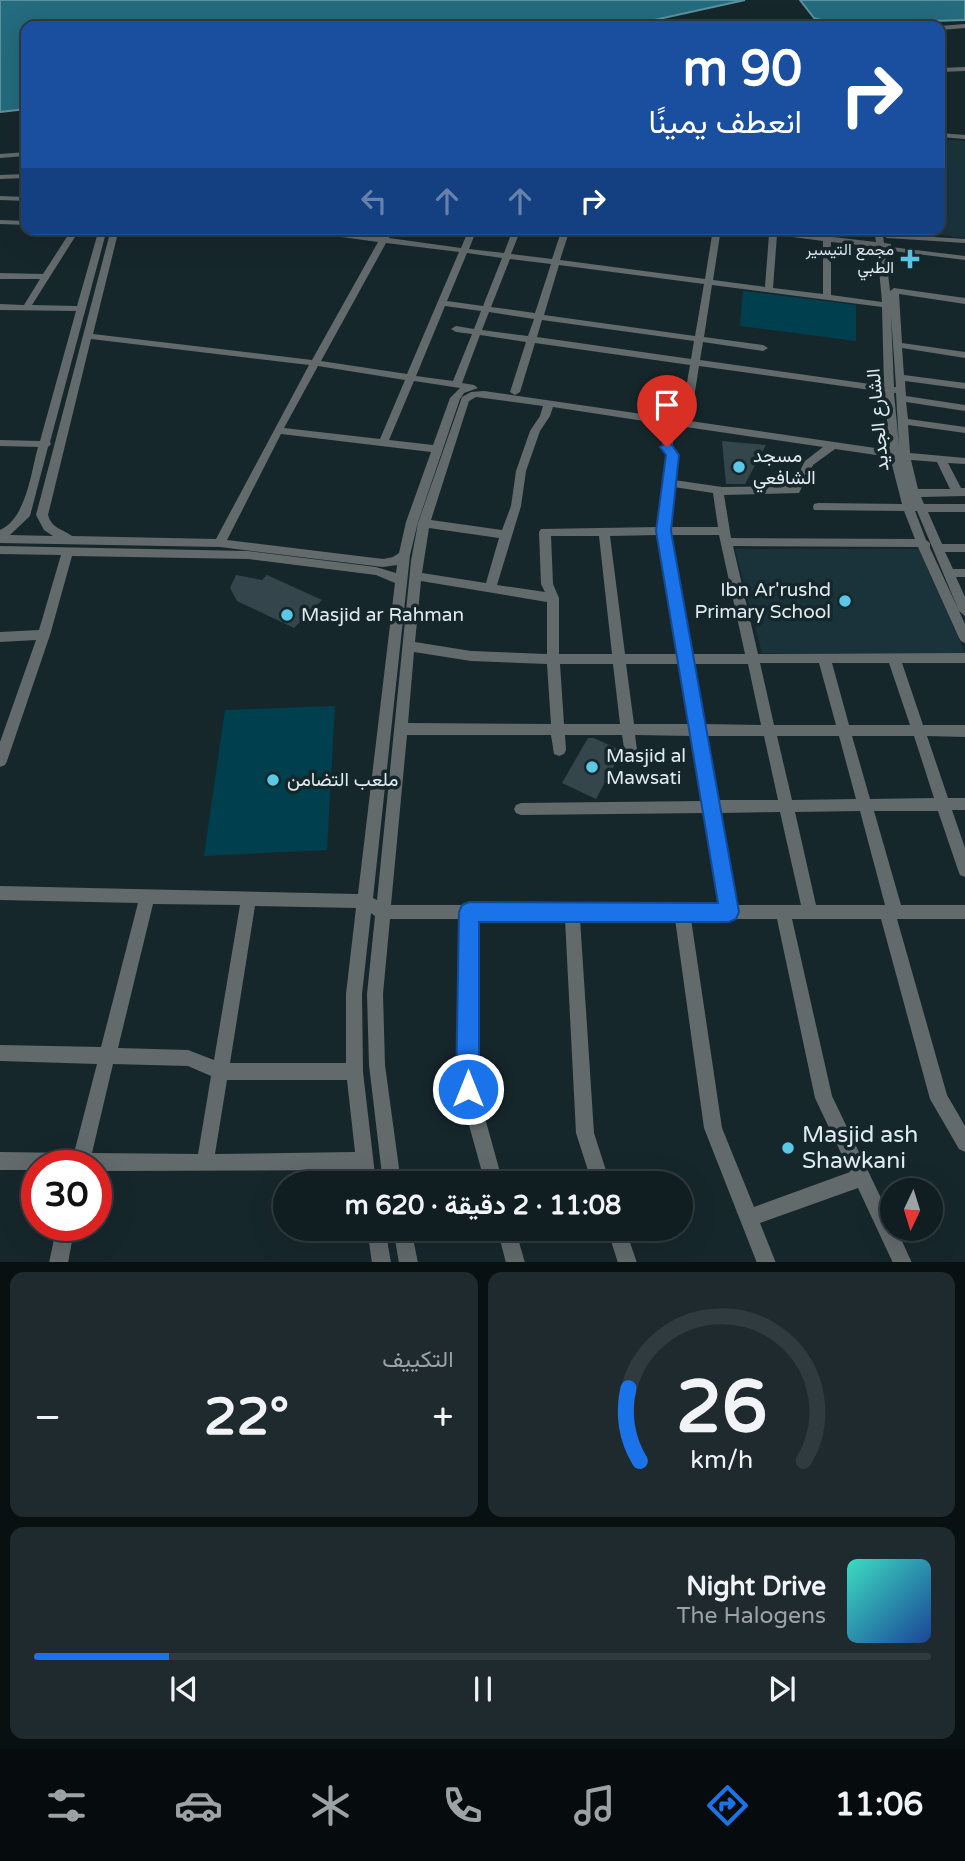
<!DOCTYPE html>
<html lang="ar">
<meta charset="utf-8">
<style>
:root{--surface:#101d21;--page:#1e2a2e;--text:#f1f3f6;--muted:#9ca2a5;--line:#303b3f;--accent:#1a73e8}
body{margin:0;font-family:"Varela Round",Vazirmatn,sans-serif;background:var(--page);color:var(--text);direction:rtl;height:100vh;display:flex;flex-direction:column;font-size:26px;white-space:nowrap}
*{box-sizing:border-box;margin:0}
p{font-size:23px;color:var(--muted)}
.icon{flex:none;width:38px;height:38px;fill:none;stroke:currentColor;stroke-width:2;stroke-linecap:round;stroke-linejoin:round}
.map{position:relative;height:1262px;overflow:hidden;direction:ltr}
.panel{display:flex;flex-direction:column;gap:10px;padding:10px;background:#091012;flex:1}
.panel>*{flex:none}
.hud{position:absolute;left:21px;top:21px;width:924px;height:214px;border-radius:14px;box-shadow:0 7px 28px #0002,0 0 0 2px var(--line);direction:rtl;background:#1a4fa0;color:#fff;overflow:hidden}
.needle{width:46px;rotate:184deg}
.buttons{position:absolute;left:880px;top:1178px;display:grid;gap:14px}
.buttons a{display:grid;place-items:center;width:63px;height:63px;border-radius:50%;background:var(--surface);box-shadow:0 7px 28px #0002,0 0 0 2px var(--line);font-size:35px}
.speed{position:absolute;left:21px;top:1150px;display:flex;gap:14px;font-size:35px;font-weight:700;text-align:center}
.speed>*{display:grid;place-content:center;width:91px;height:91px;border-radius:50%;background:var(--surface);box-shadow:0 7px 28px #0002,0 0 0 2px var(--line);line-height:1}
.speed .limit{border:10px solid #d22;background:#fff;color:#111}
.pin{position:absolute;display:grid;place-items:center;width:60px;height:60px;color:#fff;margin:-72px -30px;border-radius:50% 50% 50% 0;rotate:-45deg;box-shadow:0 0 7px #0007}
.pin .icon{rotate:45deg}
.me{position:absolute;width:77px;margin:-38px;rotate:0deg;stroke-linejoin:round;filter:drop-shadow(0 0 5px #0008)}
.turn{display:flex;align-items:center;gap:24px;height:147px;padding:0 28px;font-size:32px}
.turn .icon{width:91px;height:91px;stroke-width:2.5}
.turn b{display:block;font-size:49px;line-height:60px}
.lanes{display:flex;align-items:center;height:66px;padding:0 28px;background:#0003;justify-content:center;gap:35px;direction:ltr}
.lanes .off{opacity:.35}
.big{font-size:52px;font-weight:700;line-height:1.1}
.panel .card{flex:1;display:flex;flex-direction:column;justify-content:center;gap:10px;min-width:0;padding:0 24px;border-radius:14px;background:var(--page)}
.panel .dial{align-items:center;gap:0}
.dial svg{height:182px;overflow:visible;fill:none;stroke:var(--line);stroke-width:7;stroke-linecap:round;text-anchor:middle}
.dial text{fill:var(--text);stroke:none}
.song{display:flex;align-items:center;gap:21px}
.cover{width:84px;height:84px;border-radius:10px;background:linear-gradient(135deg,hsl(170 70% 55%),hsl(220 70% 35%))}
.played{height:7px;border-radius:4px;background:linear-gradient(90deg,var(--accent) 15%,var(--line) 15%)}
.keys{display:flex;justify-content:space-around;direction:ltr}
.heat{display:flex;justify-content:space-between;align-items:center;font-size:38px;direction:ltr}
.panel .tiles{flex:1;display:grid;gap:10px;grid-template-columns:1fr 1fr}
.card:last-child{grid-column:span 2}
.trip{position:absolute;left:273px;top:1171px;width:420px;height:70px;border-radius:35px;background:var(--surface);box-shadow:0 7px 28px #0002,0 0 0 2px var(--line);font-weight:700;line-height:70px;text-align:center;direction:rtl}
.tab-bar{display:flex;height:112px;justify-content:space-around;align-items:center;background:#060c0d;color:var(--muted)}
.tab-bar .icon{width:49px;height:49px}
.tab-bar .active{color:var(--accent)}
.tab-bar b{font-size:32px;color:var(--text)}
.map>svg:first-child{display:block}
.built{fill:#1a333b}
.green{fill:#00404e}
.water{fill:#236b7d;stroke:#5c919f;stroke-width:2}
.building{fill:#34464b}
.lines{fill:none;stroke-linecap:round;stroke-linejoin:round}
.minor{fill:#626a6c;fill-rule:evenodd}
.route{fill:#1a73e8;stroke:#114b97;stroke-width:2}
.poi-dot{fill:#5ac8e6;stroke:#16272c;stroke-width:2.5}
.labels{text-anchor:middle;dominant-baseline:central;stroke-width:7;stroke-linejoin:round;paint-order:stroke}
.far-poi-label{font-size:16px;fill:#e0ebee;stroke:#16272c;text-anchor:end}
.street-label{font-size:19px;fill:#e0ebee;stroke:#16272c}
.poi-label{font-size:19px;fill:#e0ebee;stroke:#16272c;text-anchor:start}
.near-poi-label{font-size:23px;fill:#e0ebee;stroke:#16272c;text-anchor:start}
</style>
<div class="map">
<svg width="965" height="1263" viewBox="0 0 965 1263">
<rect width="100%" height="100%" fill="#16272c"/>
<g class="built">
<path d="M940,139l25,2v97l-39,-5v-4h14z"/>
<path d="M735,549h184l46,104h-203z"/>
</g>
<g class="green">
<path d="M743,291l113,14v36l-116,-15z"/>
<path d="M335,706l-8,144 -123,6 21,-146z"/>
</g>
<g class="water">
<path d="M0,0h745l-118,26h-601v83l-26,3z"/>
<path d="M800,0h165v20l-131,4 -20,-6z"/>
</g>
<g class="building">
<path d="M722,441l44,4 -21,39h-19z"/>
<path d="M236,575l26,5 5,-5 55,25 -28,28 -57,-27 -7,-13z"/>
<path d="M588,738h6l28,13 -26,48 -34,-16z"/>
</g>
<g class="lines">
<g class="minor">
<path d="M965,24v4l-25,2v-4z"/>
<path d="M965,67v4l-25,1v-4z"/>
<path d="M940,133l25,2v4l-25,-2z"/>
<path d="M26,152v4l-26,2v-4z"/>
<path d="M26,174v4l-26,1v-4z"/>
<path d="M0,196l26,1v4l-26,-1z"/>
<path d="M0,220l26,1v4l-26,-1z"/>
<path d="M72,229h8l-48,76 45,1 22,-77h8l-57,213 1,2 -3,3 -18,69 -20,19 43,1 -9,-6 -8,-15 75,-286h8l-26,105 219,26 66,-118 -80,-11 -4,-2h25l62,8 4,-7h3l4,2 -3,6 72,10 8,-19h8l-8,20 35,4 9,-24h8l-10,25 41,5 10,-30h8l-10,31 145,19 8,-50h8l-8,51 52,7 4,-53 -26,-5 30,1 103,12 -2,-13h8l1,7 4,-2 78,5v4l-78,-5 -4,-2 1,7 7,1v3l74,9v4l-80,-10 5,41 4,-3 71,10v6l-66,-10 3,49 63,9v6l-63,-10 2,27 61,8v6l-60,-8 1,15 59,9v6l-59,-9 2,17 57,8v6l-57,-8 2,28 55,5v6l-17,-1 13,25h4v8l-44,1 3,7h41v8h-37l14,32h23v8h-20l8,17h12v8h-9l9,20v19l-6,-5 6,13v19l-4,-2 -2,-3 -41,-91 -185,-1 25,108 207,-1v10h-63l21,62h42v12l-38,-1 21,62h17v12h-13l13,38v29l-5,-2 -2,-5 -20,-59h-64l27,94h64v14h-68l50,176 18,31v26l-6,-3 -29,-50 -49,-180h-89l40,177 60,125v7h4l16,35h-19l-35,-75 -98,35 16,40h-19l-53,-135 -29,-209h-95l14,214 16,50h-18l-16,-50 -11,-214h-88v170l26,94h-18l-26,-94 2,-170h-71l-7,75 2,71 16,118h-18l-14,-118 -2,-71 8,-78 -4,-3 -9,81 1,78 13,111h-18l-1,-13 -261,1v-5h-59v4h-37v-18l74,1 23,-89 -97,-3v-16l101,2 37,-144 -138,-3v-14l358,8 37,-311 -19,-8 -128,-16 -176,-3 -22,79 -43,126 -2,4 -5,2v-25l36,-102 -36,2v-10l39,-2 22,-75 -61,-1v-8l248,5 128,16 20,6 1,-8 -14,2 -163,-20 -220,-4v-13c26,-11 31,-58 38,-83l-38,-1v-6l40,1 36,-130 -76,-1v-6l24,1 16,-26h-40v-6l43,1zM777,235l46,6v53l-50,-6zM831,242l46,5 5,55 -51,-7zM386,243l73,9 -52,122 -86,-13zM467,253l35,5 -19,48 -36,-5zM510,259l41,5 -16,49 -44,-6zM559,265l145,19 -9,52 -151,-21zM712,285l170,22 2,79 -184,-26 3,-18 60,9 5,-3 -5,-3 -59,-8zM445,306l36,5 -7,18 -18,-3 -5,3 5,3 16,2 -19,47 -37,-5zM489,312l45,7 -6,17 -46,-6zM891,315l5,72h-2zM542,320l152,21 -3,18 -154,-22zM480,335l46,7 -16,50 5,3 5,-3 15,-49 155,22 -9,52 5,3 5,-3 8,-51 186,26 4,58 -405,-59 -13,1 -9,5 -44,126 -7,38 -34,339 -4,-2 37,-343 8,-33 42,-123 4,-6 14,-5 -4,-3 -12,-2zM91,339l218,26 -93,174 -144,-3c-9,-7 -20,-7 -24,-21zM318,366l87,14 -25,59 -96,-11zM414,381l46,7 -10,10 -17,47 -44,-5zM894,393h2l3,53zM476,397l67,9 -3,10 -10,15 -14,40 -5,35 -9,24 -71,-10 38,-119zM553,407l117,18 -5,6 -3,16 5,8 -9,72 -117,2 -2,3 2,52 4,8 -48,-7 24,-79 5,-35 14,-40 10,-15zM679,426l144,21 -18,14 -13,25 -70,1 -48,-7 3,-25 -5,-8 3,-16zM281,434l150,18 -25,70 -7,31 -6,4 -10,2 -156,-19zM835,449l55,8 12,47 -84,-1 -4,1 -1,3 1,3 90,1 11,28 -184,-1 -7,-43 75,-2 14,-28zM911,460l26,2 13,27h-32zM674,487l39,6 5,34h-49zM915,511h2l42,100 -29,-63v-5l-4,-3zM429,528l70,10 -13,45 -64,-10zM658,535l20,119h-53l-15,-118zM669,535h50l26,119h-55zM551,536h48l13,118h-53v-56l-6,-14zM421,581l126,21v52l-76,-3 -56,-9zM414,652l57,9 76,3 4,60 -143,-1zM760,663h59l17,62h-62zM832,663h57l21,62h-61zM560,664h53l7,60h-56zM626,664h54l10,60h-56zM692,664h56l13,61 -58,-1zM407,735h144l3,19 5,2 5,-2 2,-4 -1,-15h57l3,19 5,2 5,-2 2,-4 -2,-15 57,1 11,65 -182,2 -5,2 -2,4 2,4 5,2 184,-2 15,92h-329zM705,736h59l14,64h-61zM777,736h62l17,63 -64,1zM852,736h62l20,62 -64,1zM860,811l25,94h-69l-21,-93zM780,812l21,93h-66l-16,-92zM153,904l87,1 -26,155 -26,-10 -70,-2zM255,906l101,2 -10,86v69h-116zM691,919h86l38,179 35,74 -96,35 -32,-79zM113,1064l75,2 23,10 -13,78 -106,-1zM227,1080h120l8,72 -140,2z"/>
<path d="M57,1225h18l-7,38h-19z"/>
<path d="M367,1228h18l6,35h-19z"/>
<path d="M393,1228h18l7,35h-19z"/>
<path d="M497,1228h18l10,35h-19z"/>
<path d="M607,1228h18l12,35h-19z"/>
</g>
</g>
<path class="route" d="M667,443l4,1 8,11 -8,76 68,381 -3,7 -7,3h-250v167l-4,8 -7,3 -8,-3 -4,-8 3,-177 3,-7 7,-3 249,1 -62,-372 10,-76 -6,-8z"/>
<g class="poi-dot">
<path d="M906.5 248.5h7v7h7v7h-7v7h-7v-7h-7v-7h7z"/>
<circle cx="739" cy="467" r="7"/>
<circle cx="845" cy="601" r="7"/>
<circle cx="287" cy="615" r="7"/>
<circle cx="592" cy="767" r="7"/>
<circle cx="273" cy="780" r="7"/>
<circle cx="788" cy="1148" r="7"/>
</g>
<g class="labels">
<g class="far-poi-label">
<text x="894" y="250">مجمع التيسير<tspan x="894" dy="18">الطبي</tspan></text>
</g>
<g class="street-label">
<text transform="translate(878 420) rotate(-95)">الشارع الجديد</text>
</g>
<g class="poi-label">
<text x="753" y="456">مسجد<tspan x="753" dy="22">الشافعي</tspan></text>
<text x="831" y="590" text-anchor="end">Ibn Ar'rushd<tspan x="831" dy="22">Primary School</tspan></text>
<text x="301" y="615">Masjid ar Rahman</text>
<text x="606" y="756">Masjid al<tspan x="606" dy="22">Mawsati</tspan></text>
<text x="287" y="780">ملعب التضامن</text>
</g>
<g class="near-poi-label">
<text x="802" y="1135">Masjid ash<tspan x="802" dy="26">Shawkani</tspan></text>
</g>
</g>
</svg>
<div class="buttons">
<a><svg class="needle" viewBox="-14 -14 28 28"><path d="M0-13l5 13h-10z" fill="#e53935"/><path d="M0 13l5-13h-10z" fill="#9ca2a5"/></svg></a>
</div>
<div class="speed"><div class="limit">30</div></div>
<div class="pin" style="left:667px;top:447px;background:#d93025"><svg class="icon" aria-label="arrive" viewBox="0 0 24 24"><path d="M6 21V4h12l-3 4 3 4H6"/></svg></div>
<svg class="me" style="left:468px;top:1089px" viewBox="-20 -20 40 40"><circle r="17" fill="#1a73e8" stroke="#fff" stroke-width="3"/><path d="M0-11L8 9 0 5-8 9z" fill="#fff"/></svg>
<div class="trip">11:08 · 2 دقيقة · 620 m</div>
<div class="hud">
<div class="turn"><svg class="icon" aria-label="right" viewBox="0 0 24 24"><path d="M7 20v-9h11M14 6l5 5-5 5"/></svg><div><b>90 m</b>انعطف يمينًا</div></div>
<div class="lanes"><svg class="icon off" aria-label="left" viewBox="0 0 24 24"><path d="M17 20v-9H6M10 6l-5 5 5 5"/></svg><svg class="icon off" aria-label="ahead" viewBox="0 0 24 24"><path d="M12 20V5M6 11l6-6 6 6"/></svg><svg class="icon off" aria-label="ahead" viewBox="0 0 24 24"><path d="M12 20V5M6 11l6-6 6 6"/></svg><svg class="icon" aria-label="right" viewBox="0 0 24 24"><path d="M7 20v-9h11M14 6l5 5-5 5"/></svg></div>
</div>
</div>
<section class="panel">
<div class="tiles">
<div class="card dial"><svg viewBox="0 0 100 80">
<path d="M14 69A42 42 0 1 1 86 69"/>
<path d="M14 69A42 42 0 0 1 9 37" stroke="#1a73e8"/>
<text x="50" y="56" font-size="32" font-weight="700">26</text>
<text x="50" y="72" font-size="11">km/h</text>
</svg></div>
<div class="card"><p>التكييف</p>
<div class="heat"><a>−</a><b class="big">22°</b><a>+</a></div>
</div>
<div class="card">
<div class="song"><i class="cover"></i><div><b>Night Drive</b><p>The Halogens</p></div></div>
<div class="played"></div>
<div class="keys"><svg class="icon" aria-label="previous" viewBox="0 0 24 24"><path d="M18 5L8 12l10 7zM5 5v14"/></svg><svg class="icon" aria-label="pause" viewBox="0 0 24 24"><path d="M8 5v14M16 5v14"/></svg><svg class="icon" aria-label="next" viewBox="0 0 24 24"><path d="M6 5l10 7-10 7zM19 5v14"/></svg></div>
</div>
</div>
</section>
<nav class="tab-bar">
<b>11:06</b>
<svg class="icon active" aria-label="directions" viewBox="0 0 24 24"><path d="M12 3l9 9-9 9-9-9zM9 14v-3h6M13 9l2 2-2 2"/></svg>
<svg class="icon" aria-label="music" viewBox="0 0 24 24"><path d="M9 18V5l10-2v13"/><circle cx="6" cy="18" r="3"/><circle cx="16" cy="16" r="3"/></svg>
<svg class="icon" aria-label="phone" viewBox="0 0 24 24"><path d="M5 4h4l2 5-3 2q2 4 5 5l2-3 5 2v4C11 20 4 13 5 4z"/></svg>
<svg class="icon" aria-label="climate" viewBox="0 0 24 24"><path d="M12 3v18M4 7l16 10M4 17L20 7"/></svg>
<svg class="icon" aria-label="car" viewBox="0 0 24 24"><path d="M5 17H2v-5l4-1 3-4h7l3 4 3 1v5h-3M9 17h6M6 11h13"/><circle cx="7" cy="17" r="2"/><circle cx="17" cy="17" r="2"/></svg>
<svg class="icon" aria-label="filters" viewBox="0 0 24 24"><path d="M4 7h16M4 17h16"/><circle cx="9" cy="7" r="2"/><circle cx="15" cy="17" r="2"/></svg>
</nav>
